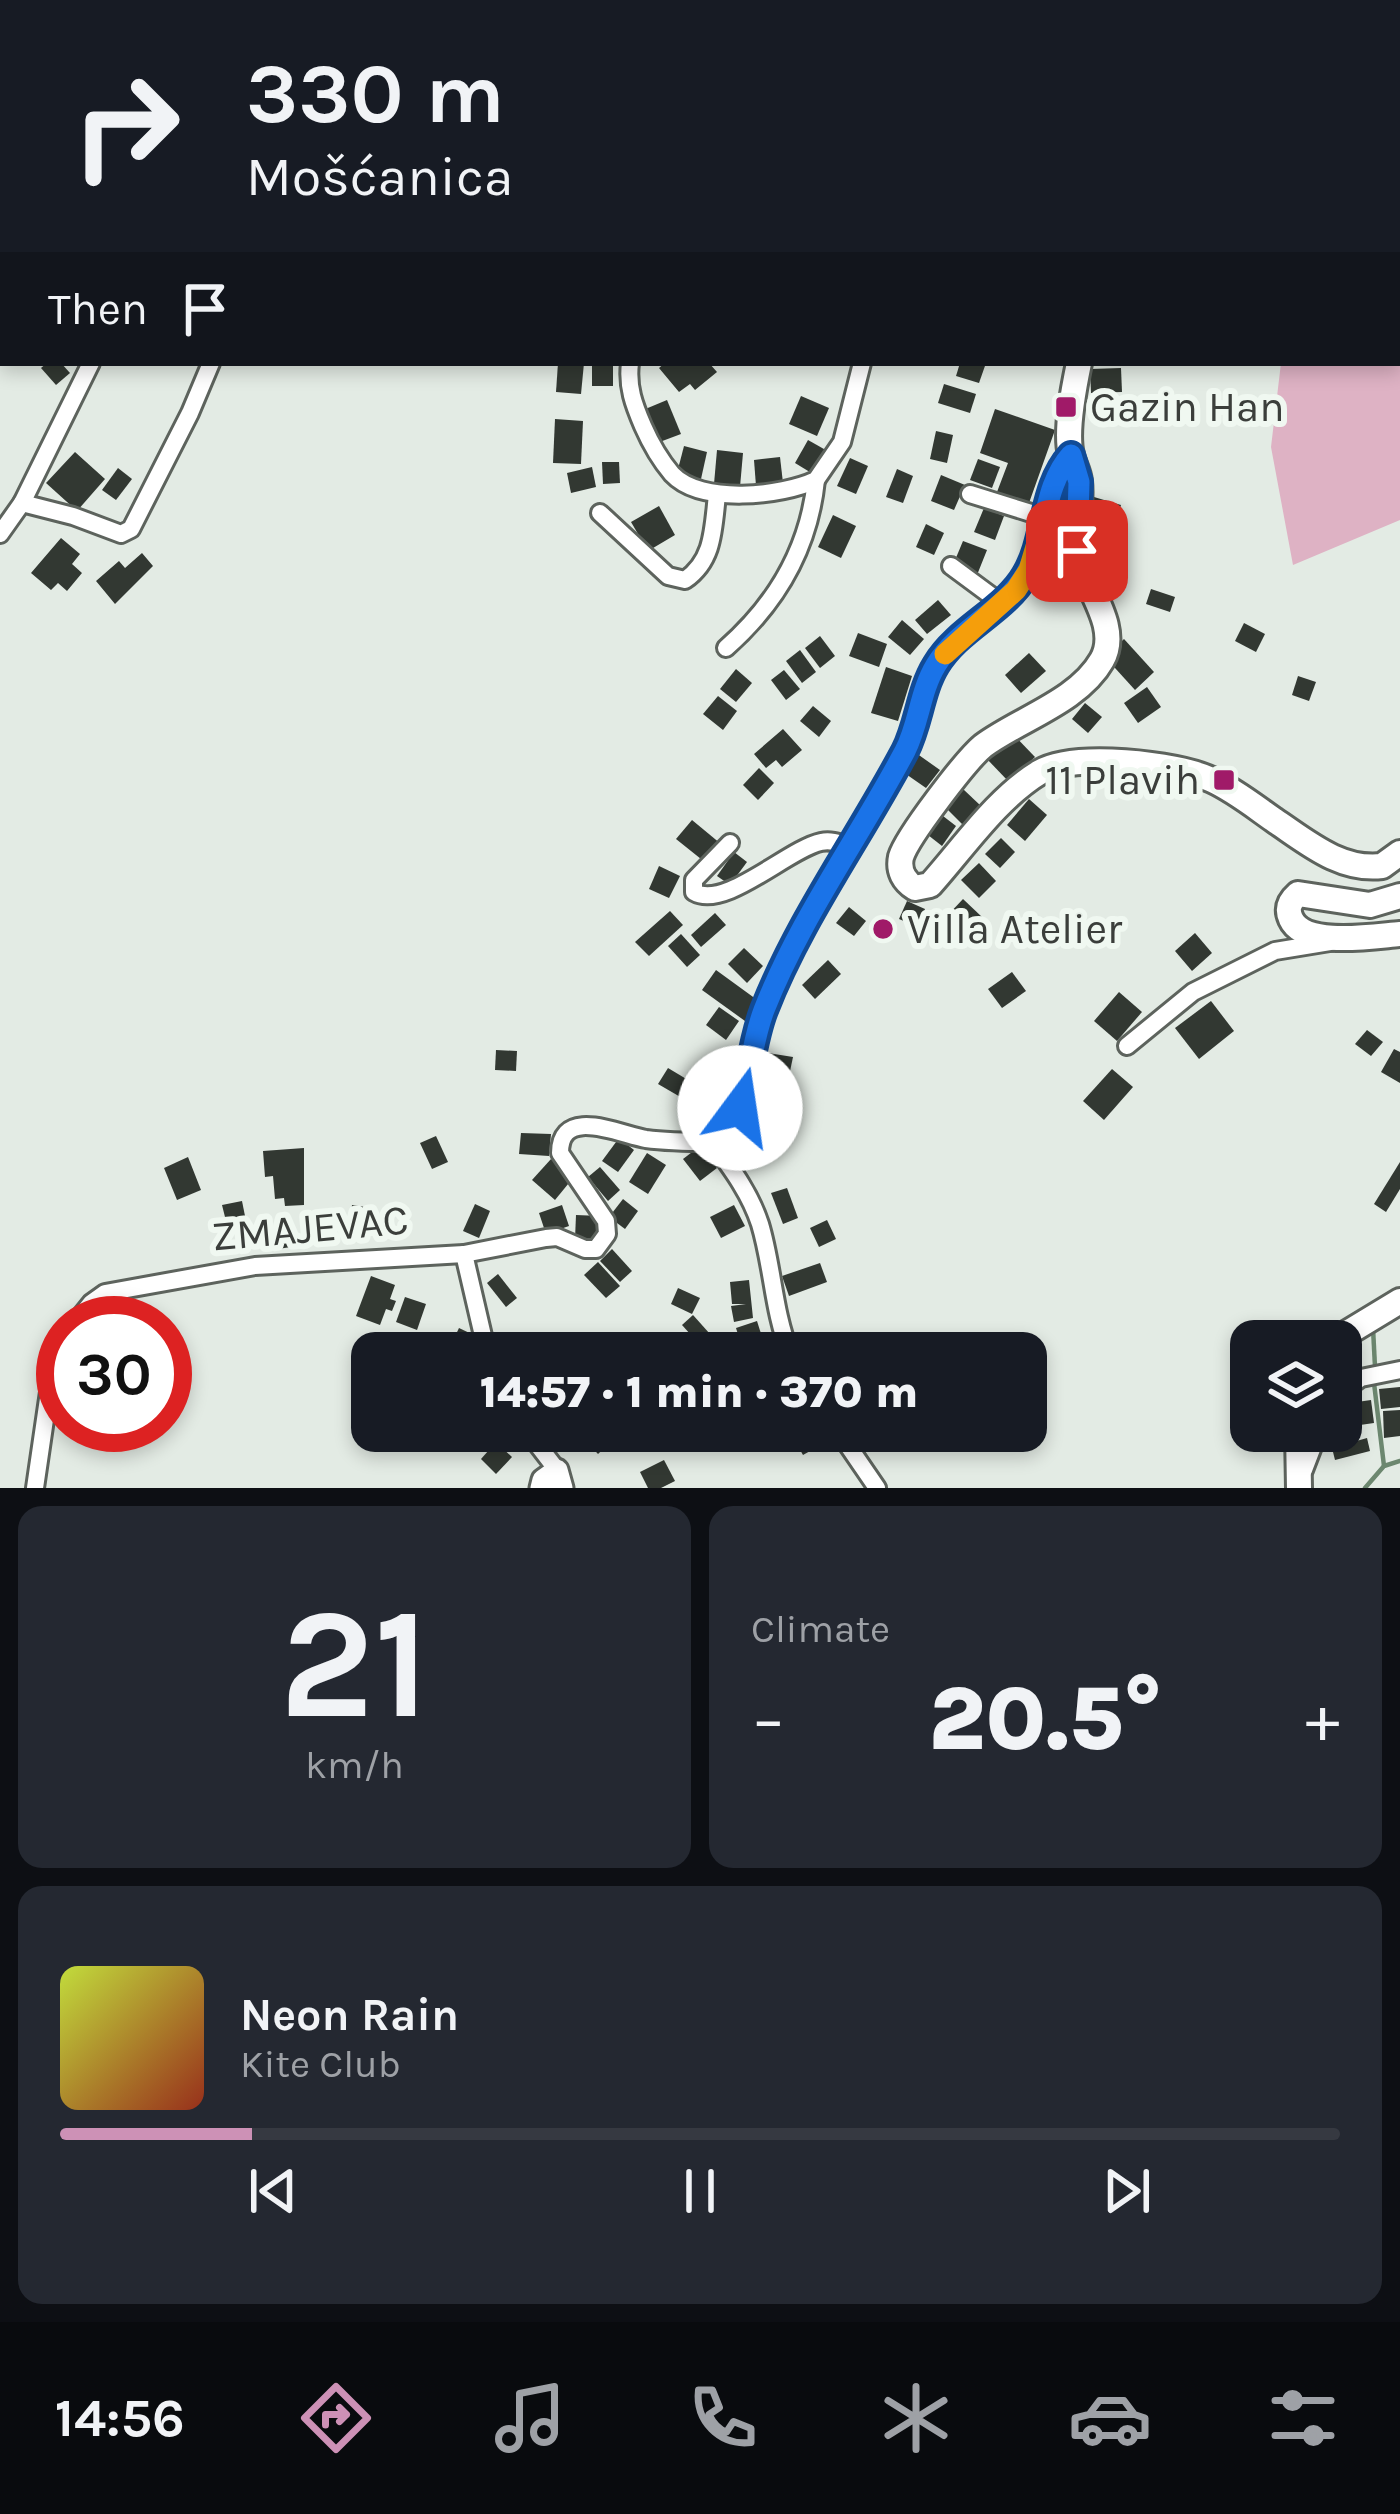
<!DOCTYPE html>
<meta charset="utf-8">
<style>
:root{--surface:#171b24;--page:#242831;--text:#f1f3f6;--muted:#9ea1a6;--line:#363941;--accent:#cd91b6}
body{margin:0;font-family:Karla,sans-serif;background:var(--page);color:var(--text);height:100vh;display:flex;flex-direction:column;font-size:45px;white-space:nowrap}
*{box-sizing:border-box;margin:0}
p{font-size:39px;color:var(--muted)}
.icon{flex:none;width:66px;height:66px;fill:none;stroke:currentColor;stroke-width:2;stroke-linecap:round;stroke-linejoin:round}
.map{position:relative;height:1488px;overflow:hidden}
.details{display:flex;flex-direction:column;gap:18px;padding:18px;background:#0d0f14;flex:1}
.details>*{flex:none}
.guide{position:absolute;left:0px;top:0px;width:1401px;height:366px;box-shadow:0 6px 18px #0003;background:#171b24;color:var(--text);overflow:hidden}
.controls{position:absolute;left:1230px;top:1320px;display:grid;gap:24px}
.controls a{display:grid;place-items:center;width:132px;height:132px;border-radius:24px;background:var(--surface);box-shadow:0 6px 18px #0003;font-size:60px}
.speed{position:absolute;left:36px;top:1296px;display:flex;gap:24px;font-size:60px;font-weight:700;text-align:center}
.speed>*{display:grid;place-content:center;width:156px;height:156px;border-radius:50%;background:var(--surface);box-shadow:0 6px 18px #0003;line-height:1}
.speed .limit{border:18px solid #d22;background:#fff;color:#111}
.pin{position:absolute;display:grid;place-items:center;width:102px;height:102px;color:#fff;margin:-51px;border-radius:24px;box-shadow:0 6px 18px #0006}
.me{position:absolute;width:132px;margin:-66px;rotate:14deg;stroke-linejoin:round;filter:drop-shadow(0 0 9px #0008)}
.turn{display:flex;align-items:center;gap:42px;height:252px;padding:0 48px;font-size:54px}
.turn .icon{width:156px;height:156px;stroke-width:2.5}
.turn b{display:block;font-size:84px;line-height:102px}
.then{display:flex;align-items:center;height:114px;padding:0 48px;background:#0003;gap:24px;font-size:45px}
.big{font-size:90px;font-weight:800;line-height:1.1}
.details .widget{flex:1;display:flex;flex-direction:column;justify-content:center;gap:18px;min-width:0;padding:0 42px;border-radius:24px;background:var(--page)}
.details .dial{align-items:center;gap:0}
.dial b{font-size:156px;line-height:1}
.song{display:flex;align-items:center;gap:36px}
.cover{width:144px;height:144px;border-radius:18px;background:linear-gradient(135deg,hsl(70 70% 55%),hsl(10 70% 35%))}
.played{height:12px;border-radius:6px;background:linear-gradient(90deg,var(--accent) 15%,var(--line) 15%)}
.keys{display:flex;justify-content:space-around;direction:ltr}
.heat{display:flex;justify-content:space-between;align-items:center;font-size:66px;direction:ltr}
.details .tiles{flex:1;display:grid;gap:18px;grid-template-columns:1fr 1fr}
.widget:last-child{grid-column:span 2}
.trip{position:absolute;left:351px;top:1332px;width:696px;height:120px;border-radius:24px;background:var(--surface);box-shadow:0 6px 18px #0003;font-weight:800;line-height:120px;text-align:center}
.dock{display:flex;height:192px;justify-content:space-around;align-items:center;background:#090b0e;color:var(--muted)}
.dock .icon{width:84px;height:84px}
.dock .on{color:var(--accent)}
.dock b{font-size:54px;color:var(--text)}
.map>svg:first-child{display:block}
.green{fill:#deb2c4}
.lines{fill:none;stroke-linecap:round;stroke-linejoin:round}
.stream{stroke:#6c876f;stroke-width:4.5}
.building{fill:#323832}
.minor-casing{stroke:#5d635d;stroke-width:22}
.tertiary-casing{stroke:#5d635d;stroke-width:27}
.secondary-casing{stroke:#5d635d;stroke-width:30}
.minor{stroke:#fff;stroke-width:16}
.tertiary{stroke:#fff;stroke-width:21}
.secondary{stroke:#fff;stroke-width:24}
.route-casing{stroke:#114b97;stroke-width:30}
.route{stroke:#1a73e8;stroke-width:21}
.slow{stroke:#f59e0b;stroke-width:21}
.poi-dot{fill:#a01a68;stroke:#f0f8f1;stroke-width:4.5}
.labels{text-anchor:middle;dominant-baseline:central;stroke-width:12;stroke-linejoin:round;paint-order:stroke}
.poi-label{font-size:42px;fill:#3b3e3b;stroke:#f0f8f1;text-anchor:start}
.street-label{font-size:42px;fill:#3b3e3b;stroke:#f0f8f1}
</style>
<div class="map">
<svg width="1400" height="1488" viewBox="0 0 1400 1488">
<rect width="100%" height="100%" fill="#e3ebe4"/>
<path class="green" d="M1353,0h47v520l-107,45 -22,-118 10,-84h117v-360h-46z"/>
<g class="lines">
<g class="stream">
<path d="M1384,3l1,-3"/>
<path d="M1398,278l2,6"/>
<path d="M1373,1328l2,39"/>
<path d="M1374,1383l10,83"/>
<path d="M1365,1488l19,-22 16,-5"/>
</g>
</g>
<g class="building">
<path d="M47,363h14l9,10 -14,12 -15,-17z"/>
<path d="M558,363h26l-3,31 -25,-2z"/>
<rect x="592" y="363" width="21" height="23"/>
<path d="M665,363l31,3 13,-3 8,9 -22,18 -5,-6 -11,8 -20,-24z"/>
<path d="M960,363h26l-7,20 -23,-7z"/>
<path d="M1121,368l1,24 -31,1 -1,-24z"/>
<path d="M944,384l32,10 -6,19 -32,-10z"/>
<path d="M801,396l28,12 -12,28 -28,-12z"/>
<path d="M667,400l14,34 -24,9 -14,-33z"/>
<path d="M995,409l60,21 -26,73 -32,-11 11,-29 -28,-10z"/>
<path d="M555,419l28,2 -2,43 -28,-1z"/>
<path d="M936,431l17,4 -6,28 -17,-4z"/>
<path d="M808,440l23,13 -13,24 -23,-14z"/>
<path d="M684,446l23,6 -6,27 -24,-6z"/>
<path d="M717,450l26,3 -3,34 -26,-3z"/>
<path d="M75,452l30,27 -28,32 -31,-28z"/>
<path d="M780,457l3,26 -27,3 -2,-26z"/>
<path d="M850,458l18,8 -12,28 -19,-8z"/>
<path d="M978,459l22,8 -8,21 -22,-8z"/>
<path d="M602,462h17l1,21 -17,1z"/>
<path d="M592,467l4,20 -25,6 -4,-20z"/>
<path d="M118,468l14,11 -16,21 -14,-10z"/>
<path d="M897,469l16,7 -10,27 -17,-6z"/>
<path d="M941,475l24,10 -11,25 -23,-9z"/>
<path d="M1094,497l27,8 -7,23 -27,-8z"/>
<path d="M659,506l16,29 -27,16 -17,-29z"/>
<path d="M984,508l20,8 -9,24 -21,-8z"/>
<path d="M833,515l23,11 -15,32 -23,-11z"/>
<path d="M926,524l18,9 -10,22 -18,-8z"/>
<path d="M1045,532l27,8 -12,38 -27,-8z"/>
<path d="M61,538l19,16 -8,10 10,9 -15,18 -9,-8 -7,7 -20,-17z"/>
<path d="M963,541l24,9 -10,25 -24,-10z"/>
<path d="M142,553l11,13 -38,38 -19,-23 23,-20 6,7z"/>
<path d="M1151,589l24,8 -5,15 -24,-8z"/>
<path d="M938,600l13,15 -24,19 -12,-14z"/>
<path d="M902,620l22,19 -14,16 -22,-18z"/>
<path d="M1244,623l21,11 -9,18 -21,-11z"/>
<path d="M858,633l29,11 -8,23 -30,-11z"/>
<path d="M820,636l15,20 -15,12 -15,-20z"/>
<path d="M1124,639l30,33 -19,18 -30,-33z"/>
<path d="M800,650l16,22 -14,11 -16,-22z"/>
<path d="M1029,653l17,18 -25,22 -16,-18z"/>
<path d="M886,667l26,9 -14,45 -27,-8z"/>
<path d="M736,669l16,14 -16,19 -16,-13z"/>
<path d="M784,670l16,19 -14,11 -15,-20z"/>
<path d="M1298,676l18,6 -7,19 -17,-6z"/>
<path d="M1147,687l14,20 -23,16 -14,-20z"/>
<path d="M718,696l19,15 -14,19 -20,-16z"/>
<path d="M1085,703l17,14 -14,16 -16,-14z"/>
<path d="M813,706l18,15 -12,16 -19,-16z"/>
<path d="M783,729l19,21 -20,17 -6,-7 -10,8 -12,-14z"/>
<path d="M1012,733l23,24 -26,25 -23,-24z"/>
<path d="M916,753l24,17 -14,18 -23,-16z"/>
<path d="M759,768l15,15 -16,17 -15,-15z"/>
<path d="M963,789l18,17 -18,19 -18,-18z"/>
<path d="M1029,799l18,16 -22,26 -18,-16z"/>
<path d="M943,816l13,10 -14,20 -14,-11z"/>
<path d="M692,820l29,24 -15,19 -30,-24z"/>
<path d="M1001,838l14,14 -15,16 -15,-14z"/>
<path d="M734,852l13,10 -17,23 -13,-9z"/>
<path d="M979,863l17,18 -17,17 -18,-18z"/>
<path d="M659,866l21,10 -11,22 -20,-9z"/>
<path d="M963,899l19,18 -16,16 -19,-17z"/>
<path d="M907,901l18,8 -7,18 -19,-8z"/>
<path d="M849,907l17,14 -12,15 -18,-13z"/>
<path d="M670,911l13,14 -34,31 -14,-14z"/>
<path d="M715,913l11,12 -25,22 -10,-12z"/>
<path d="M1195,933l17,20 -20,18 -17,-20z"/>
<path d="M681,934l19,21 -13,12 -19,-21z"/>
<path d="M744,948l19,18 -16,17 -19,-19z"/>
<path d="M828,960l13,14 -26,25 -13,-14z"/>
<path d="M716,970l44,32 -15,19 -43,-31z"/>
<path d="M1012,972l14,19 -24,17 -14,-19z"/>
<path d="M1119,992l23,20 -25,29 -23,-20z"/>
<path d="M1211,1001l23,30 -35,28 -24,-31z"/>
<path d="M719,1007l20,14 -13,19 -20,-15z"/>
<path d="M1367,1030l16,12 -12,14 -16,-12z"/>
<path d="M1394,1049l6,3v31l-19,-11z"/>
<path d="M496,1050l21,1 -1,20 -21,-1z"/>
<path d="M768,1053l25,4 -8,38 -24,-4z"/>
<path d="M668,1068l30,18 -9,16 -31,-18z"/>
<path d="M1112,1069l21,18 -29,33 -21,-19z"/>
<path d="M768,1100l20,5 -5,22 -19,-5z"/>
<path d="M748,1101l15,2 -4,27 -15,-2z"/>
<path d="M521,1133l30,1 -2,22 -30,-2z"/>
<path d="M436,1136l12,26 -16,7 -12,-26z"/>
<path d="M619,1138l15,12 -16,22 -16,-11z"/>
<path d="M700,1146l17,22 -17,13 -17,-22z"/>
<path d="M304,1148v57l-19,1 -1,-8 -9,1 -2,-23 -8,1 -2,-26z"/>
<path d="M647,1153l19,12 -18,29 -19,-12z"/>
<path d="M188,1157l13,33 -24,10 -13,-32z"/>
<path d="M551,1159l22,19 -18,22 -23,-20z"/>
<path d="M1400,1162v27l-14,23 -12,-8z"/>
<path d="M600,1167l20,23 -12,11 -20,-24z"/>
<path d="M787,1188l11,30 -15,6 -12,-31z"/>
<path d="M623,1199l15,12 -13,18 -16,-12z"/>
<path d="M242,1201l4,20 -19,4 -5,-20z"/>
<path d="M475,1204l15,7 -11,27 -16,-7z"/>
<path d="M352,1205l20,3 -2,20 -20,-2z"/>
<path d="M562,1205l7,21 -23,8 -7,-21z"/>
<path d="M734,1205l11,21 -24,12 -11,-21z"/>
<path d="M576,1215l24,1 -1,24 -24,-1z"/>
<path d="M827,1220l9,19 -17,8 -9,-19z"/>
<path d="M287,1225l4,22 -20,3 -3,-23z"/>
<path d="M612,1249l20,22 -12,11 -20,-21z"/>
<path d="M598,1262l22,24 -14,12 -22,-23z"/>
<path d="M820,1263l7,19 -38,14 -7,-20z"/>
<path d="M498,1274l19,24 -11,9 -19,-24z"/>
<path d="M371,1276l24,9 -5,14 6,2 -4,10 -6,-2 -6,16 -24,-9z"/>
<path d="M749,1280l4,38 -19,4 -3,-16 15,-2h-14l-2,-22z"/>
<path d="M678,1288l22,10 -8,16 -21,-10z"/>
<path d="M405,1297l21,7 -9,26 -21,-8z"/>
<path d="M693,1315l17,19 -11,10 -17,-19z"/>
<path d="M757,1321l6,19 -21,7 -6,-19z"/>
<path d="M459,1328l21,10 -7,15h-26z"/>
<path d="M1400,1387v20l-19,2 -2,-20z"/>
<path d="M1371,1400l3,23 -28,4 -3,-23z"/>
<path d="M1400,1410v26l-16,2 -1,-27z"/>
<path d="M594,1431h29l-25,23 -13,-14z"/>
<path d="M819,1431l7,11 -23,13 -13,-23z"/>
<path d="M1367,1438l3,13 -35,9 -3,-12z"/>
<path d="M496,1442l16,15 -16,17 -15,-15z"/>
<path d="M664,1460l11,21 -14,7h-13l-8,-16z"/>
</g>
<g class="lines">
<g class="minor-casing">
<g id="minor">
<path d="M967,0l1,3"/>
<path d="M343,3l3,-3"/>
<path d="M886,3l1,-3"/>
<path d="M0,76l3,1"/>
<path d="M630,363c-3,24 4,42 13,63 7,16 18,35 29,48 29,31 110,22 144,6l26,-38 20,-79"/>
<path d="M970,494l74,23"/>
<path d="M22,503l51,13 48,18 10,-5 59,-116 21,-50"/>
<path d="M600,513l68,63 17,4c29,-20 28,-51 32,-85"/>
<path d="M0,534l22,-31 69,-140"/>
<path d="M951,566l50,37"/>
<path d="M726,648c51,-45 83,-99 90,-168"/>
<path d="M730,843l-36,37v12c31,18 94,-43 127,-50 10,-2 18,1 28,4"/>
<path d="M1127,1046l66,-54 82,-41 55,-9"/>
<path d="M464,1254l23,99"/>
<path d="M75,1323l16,-20 14,-10 150,-27 209,-12 82,-16 11,-1 28,12h11l11,-15 -1,-13 -46,-68c0,-48 61,-18 86,-14 22,3 44,3 66,3"/>
<path d="M790,1353c-17,-42 -17,-86 -30,-129 -10,-31 -29,-56 -48,-82 43,-46 32,-80 53,-134 37,-91 95,-171 140,-258 14,-27 15,-60 31,-86 23,-36 69,-53 91,-90 20,-37 15,-87 44,-119"/>
<path d="M1341,1392l20,-14 39,-8"/>
<path d="M527,1431l30,39"/>
<path d="M838,1431l39,57"/>
<path d="M1304,1470l15,-39"/>
<path d="M35,1488l15,-103 13,-38"/>
</g>
</g>
<g class="tertiary-casing">
<path id="tertiary" d="M541,1488l2,-8 14,-10 5,18"/>
</g>
<g class="secondary-casing">
<g id="secondary">
<path d="M1179,3l2,-3"/>
<path d="M1079,363c-5,24 -14,68 -8,92 2,9 7,16 8,26 3,24 -5,50 -1,74 7,32 43,72 24,105 -24,42 -83,59 -119,86 -17,14 -76,91 -82,111 -3,14 3,24 14,31l15,-3c34,-38 67,-87 110,-113 34,-20 136,-9 172,8 22,10 42,26 62,40 33,22 66,51 108,46l18,-13"/>
<path d="M1400,896l-30,9 -72,-11c-8,7 -12,14 -7,25 13,29 83,17 109,15"/>
<path d="M1334,1341l66,-40"/>
<path d="M1298,1431l1,57"/>
</g>
</g>
<use href="#minor" class="minor"/>
<use href="#tertiary" class="tertiary"/>
<use href="#secondary" class="secondary"/>
</g>
<g class="lines">
<g class="route-casing">
<path id="route" d="M740,1108c10,-32 12,-67 24,-98 36,-92 95,-172 141,-259 14,-27 15,-60 31,-86 22,-37 69,-54 90,-91 21,-36 16,-87 45,-119l8,27 -2,69"/>
</g>
<use href="#route" class="route"/>
<path class="slow" d="M945,654l71,-64 13,-20 14,-47"/>
</g>
<g class="poi-dot">
<rect x="1054" y="395" width="24" height="24" rx="6"/>
<rect x="1212" y="768" width="24" height="24" rx="6"/>
<circle cx="883" cy="929" r="12"/>
</g>
<g class="labels">
<g class="poi-label">
<text x="1090" y="407">Gazin Han</text>
<text x="1200" y="780" text-anchor="end">11 Plavih</text>
<text x="907" y="929">Villa Atelier</text>
</g>
<g class="street-label">
<text transform="translate(310 1228) rotate(-5)">ZMAJEVAC</text>
</g>
</g>
</svg>
<div class="controls">
<a><svg class="icon" aria-label="layers" viewBox="0 0 24 24"><path d="M12 4l9 5-9 5-9-5zM3 14l9 5 9-5"/></svg></a>
</div>
<div class="speed"><div class="limit">30</div></div>
<div class="pin" style="left:1077px;top:551px;background:#d93025"><svg class="icon" aria-label="arrive" viewBox="0 0 24 24"><path d="M6 21V4h12l-3 4 3 4H6"/></svg></div>
<svg class="me" style="left:740px;top:1108px" viewBox="-20 -20 40 40"><circle r="19" fill="#fff"/><path d="M0-13L10 11 0 6-10 11z" fill="#1a73e8"/></svg>
<div class="trip">14:57 · 1 min · 370 m</div>
<div class="guide">
<div class="turn"><svg class="icon" aria-label="right" viewBox="0 0 24 24"><path d="M7 20v-9h11M14 6l5 5-5 5"/></svg><div><b>330 m</b>Mošćanica</div></div>
<div class="then">Then<svg class="icon" aria-label="arrive" viewBox="0 0 24 24"><path d="M6 21V4h12l-3 4 3 4H6"/></svg></div>
</div>
</div>
<section class="details">
<div class="tiles">
<div class="widget dial"><b>21</b><p>km/h</p></div>
<div class="widget"><p>Climate</p>
<div class="heat"><a>−</a><b class="big">20.5°</b><a>+</a></div>
</div>
<div class="widget">
<div class="song"><i class="cover"></i><div><b>Neon Rain</b><p>Kite Club</p></div></div>
<div class="played"></div>
<div class="keys"><svg class="icon" aria-label="previous" viewBox="0 0 24 24"><path d="M18 5L8 12l10 7zM5 5v14"/></svg><svg class="icon" aria-label="pause" viewBox="0 0 24 24"><path d="M8 5v14M16 5v14"/></svg><svg class="icon" aria-label="next" viewBox="0 0 24 24"><path d="M6 5l10 7-10 7zM19 5v14"/></svg></div>
</div>
</div>
</section>
<nav class="dock">
<b>14:56</b>
<svg class="icon on" aria-label="directions" viewBox="0 0 24 24"><path d="M12 3l9 9-9 9-9-9zM9 14v-3h6M13 9l2 2-2 2"/></svg>
<svg class="icon" aria-label="music" viewBox="0 0 24 24"><path d="M9 18V5l10-2v13"/><circle cx="6" cy="18" r="3"/><circle cx="16" cy="16" r="3"/></svg>
<svg class="icon" aria-label="phone" viewBox="0 0 24 24"><path d="M5 4h4l2 5-3 2q2 4 5 5l2-3 5 2v4C11 20 4 13 5 4z"/></svg>
<svg class="icon" aria-label="climate" viewBox="0 0 24 24"><path d="M12 3v18M4 7l16 10M4 17L20 7"/></svg>
<svg class="icon" aria-label="car" viewBox="0 0 24 24"><path d="M5 17H2v-5l4-1 3-4h7l3 4 3 1v5h-3M9 17h6M6 11h13"/><circle cx="7" cy="17" r="2"/><circle cx="17" cy="17" r="2"/></svg>
<svg class="icon" aria-label="filters" viewBox="0 0 24 24"><path d="M4 7h16M4 17h16"/><circle cx="9" cy="7" r="2"/><circle cx="15" cy="17" r="2"/></svg>
</nav>
